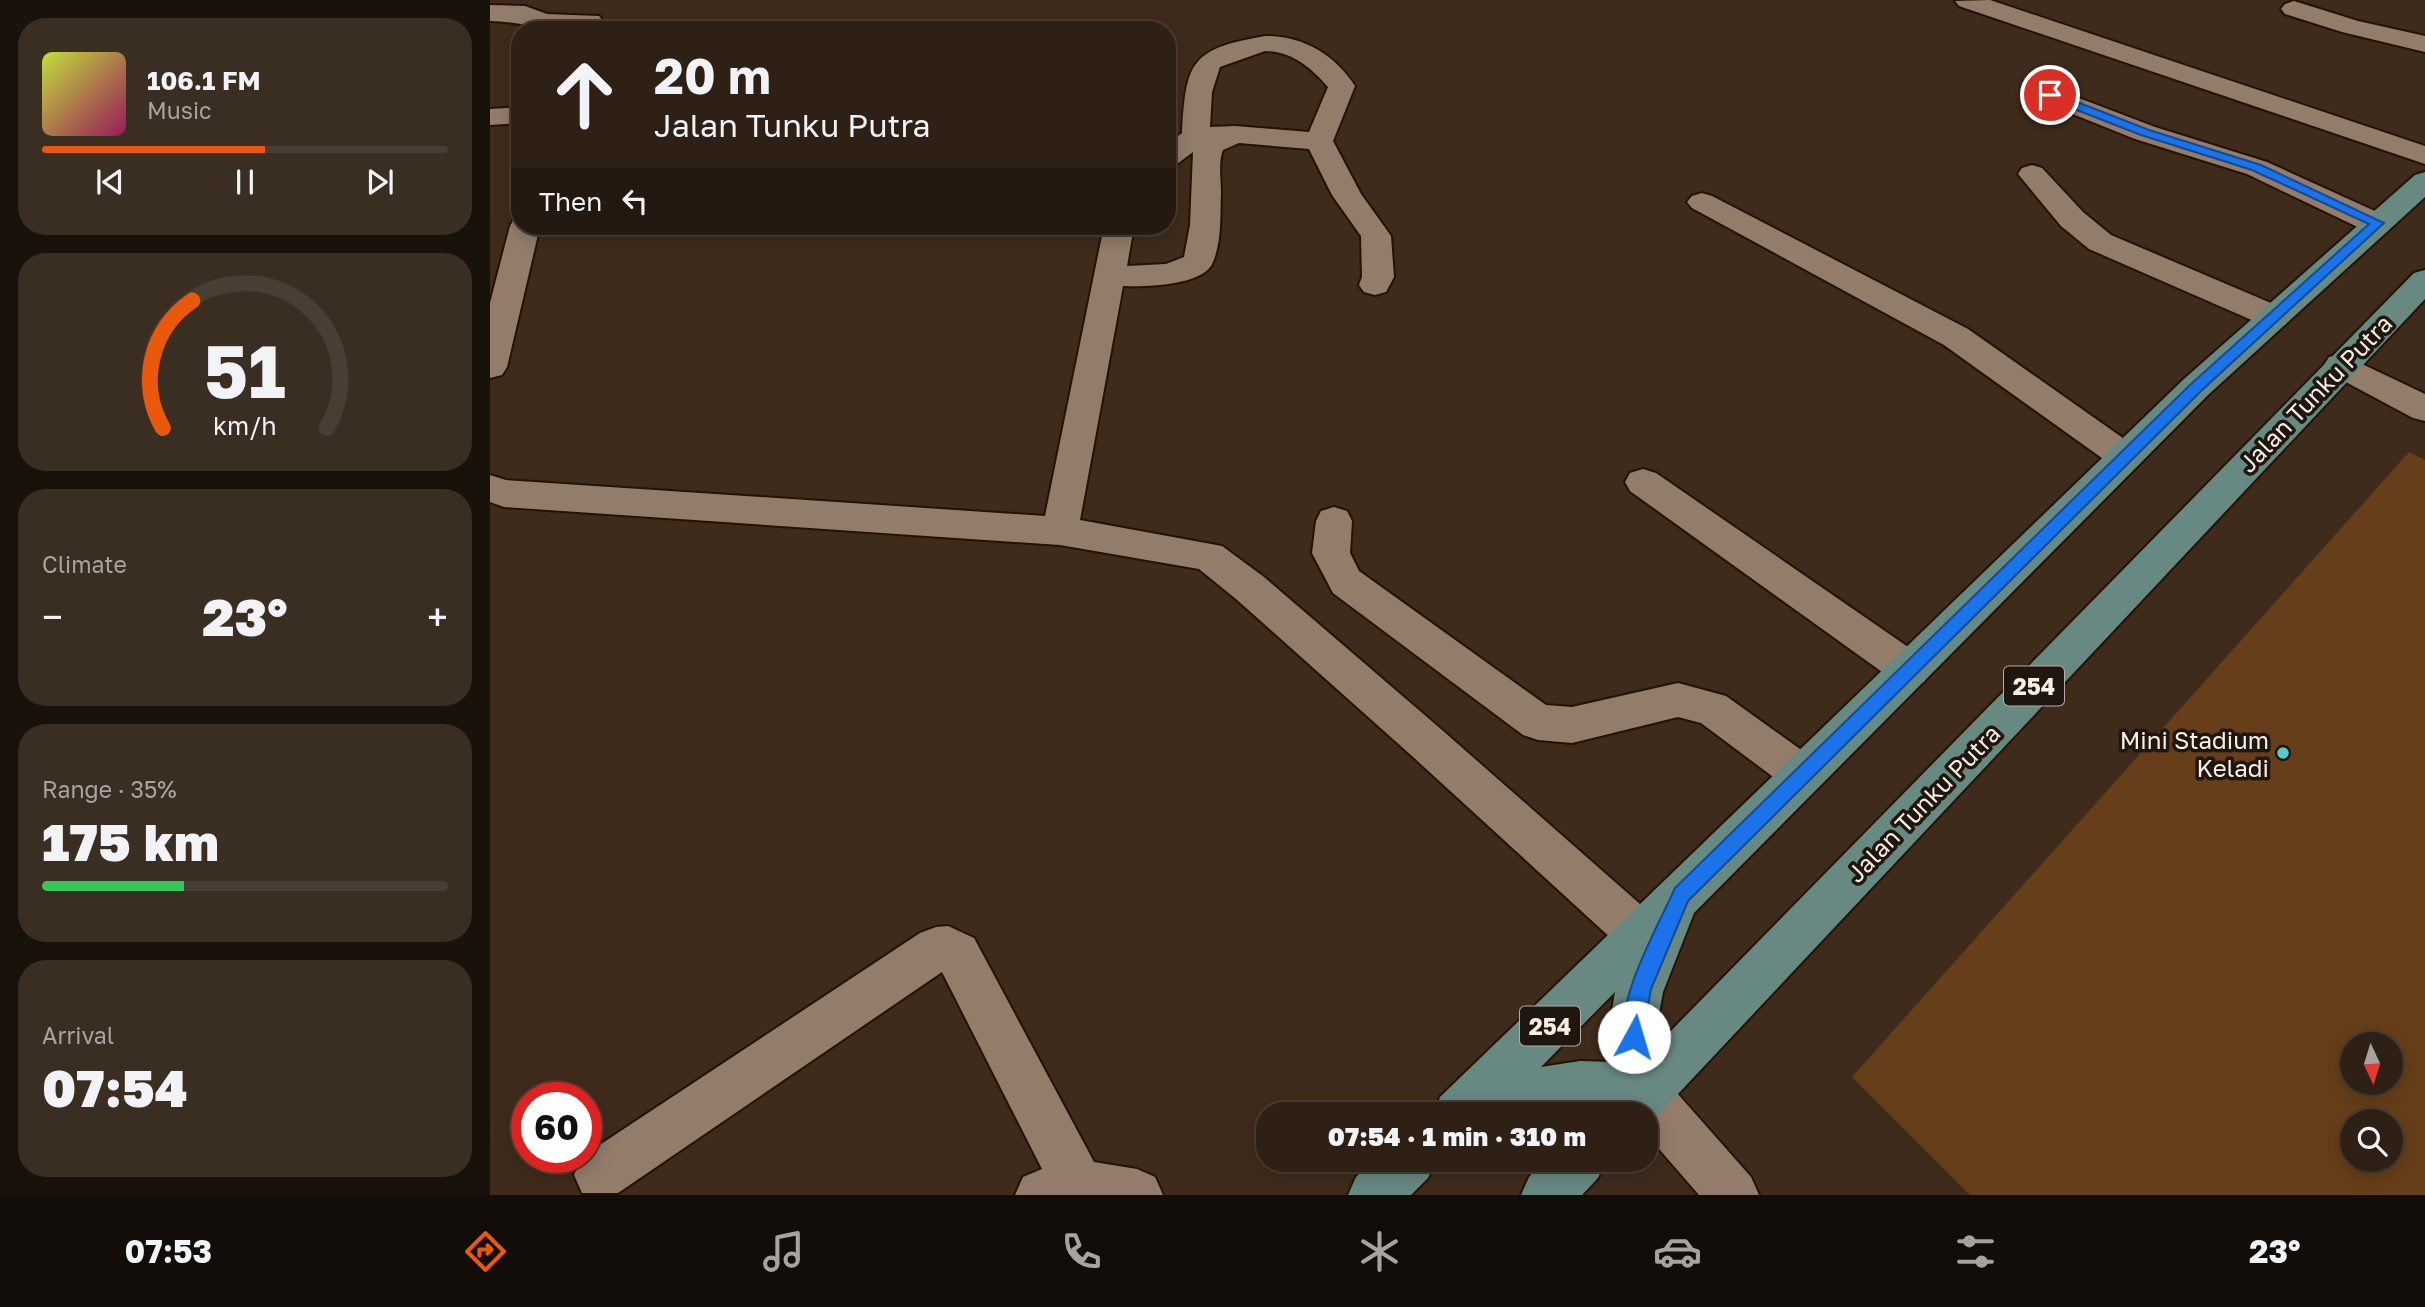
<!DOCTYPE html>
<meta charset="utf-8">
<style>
:root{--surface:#2e2014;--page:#3a2d22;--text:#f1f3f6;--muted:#a7a3a0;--line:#493e34;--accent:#ea580c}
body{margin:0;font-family:"Golos Text",sans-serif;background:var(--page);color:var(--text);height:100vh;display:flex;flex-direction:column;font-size:26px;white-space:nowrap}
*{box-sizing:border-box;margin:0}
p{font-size:23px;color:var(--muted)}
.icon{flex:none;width:38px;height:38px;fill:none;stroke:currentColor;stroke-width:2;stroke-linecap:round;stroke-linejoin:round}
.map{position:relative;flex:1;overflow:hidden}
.side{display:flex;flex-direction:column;gap:18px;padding:18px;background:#19120b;width:490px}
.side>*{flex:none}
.banner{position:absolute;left:21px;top:21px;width:665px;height:214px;border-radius:28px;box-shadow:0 4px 18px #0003,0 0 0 2px var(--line);background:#2e2014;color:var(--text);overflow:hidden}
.needle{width:46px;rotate:176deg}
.buttons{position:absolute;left:1850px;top:1032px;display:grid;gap:14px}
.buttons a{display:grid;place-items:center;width:63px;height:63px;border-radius:50%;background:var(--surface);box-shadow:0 4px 18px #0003,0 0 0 2px var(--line);font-size:35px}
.speed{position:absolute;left:21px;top:1082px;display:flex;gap:14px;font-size:35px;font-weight:700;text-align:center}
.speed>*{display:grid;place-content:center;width:91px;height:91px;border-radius:50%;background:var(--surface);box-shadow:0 4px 18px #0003,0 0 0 2px var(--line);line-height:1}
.speed .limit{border:10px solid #d22;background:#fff;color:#111}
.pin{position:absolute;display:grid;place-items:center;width:60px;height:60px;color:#fff;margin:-30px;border:4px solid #fff;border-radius:50%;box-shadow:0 2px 7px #0007}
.me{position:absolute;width:77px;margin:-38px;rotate:6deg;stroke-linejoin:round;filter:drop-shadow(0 0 5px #0008)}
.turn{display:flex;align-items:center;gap:24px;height:147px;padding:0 28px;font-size:32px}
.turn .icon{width:91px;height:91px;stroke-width:2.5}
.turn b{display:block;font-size:49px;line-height:60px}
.then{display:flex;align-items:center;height:66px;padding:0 28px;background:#0003;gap:14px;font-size:26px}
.big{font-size:52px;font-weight:800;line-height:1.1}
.side .tile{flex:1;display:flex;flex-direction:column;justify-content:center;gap:10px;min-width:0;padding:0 24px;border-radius:28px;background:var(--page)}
.side .dial{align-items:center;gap:0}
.dial svg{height:182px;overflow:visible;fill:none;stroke:var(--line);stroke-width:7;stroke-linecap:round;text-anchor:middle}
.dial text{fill:var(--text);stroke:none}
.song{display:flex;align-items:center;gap:21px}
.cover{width:84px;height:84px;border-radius:10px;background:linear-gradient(135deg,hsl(70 70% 55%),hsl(330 70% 35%))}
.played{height:7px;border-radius:4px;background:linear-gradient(90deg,var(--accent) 55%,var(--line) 55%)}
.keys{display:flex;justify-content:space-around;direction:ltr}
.heat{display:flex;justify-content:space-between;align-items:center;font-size:38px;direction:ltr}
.charge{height:10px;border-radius:5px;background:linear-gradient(90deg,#34c759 35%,var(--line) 0)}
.trip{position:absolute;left:766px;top:1102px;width:402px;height:70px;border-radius:28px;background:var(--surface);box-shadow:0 4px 18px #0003,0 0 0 2px var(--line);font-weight:800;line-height:70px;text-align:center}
.menu{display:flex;height:112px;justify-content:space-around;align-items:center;background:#120d08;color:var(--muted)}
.menu .icon{width:49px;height:49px}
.menu .on{color:var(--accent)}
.menu b{font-size:32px;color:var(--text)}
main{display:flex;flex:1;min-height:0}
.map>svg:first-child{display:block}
.green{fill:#663e19;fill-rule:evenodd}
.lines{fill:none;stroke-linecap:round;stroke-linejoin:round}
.minor-casing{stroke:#241304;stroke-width:4}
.major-casing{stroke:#241304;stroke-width:4}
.minor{fill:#937c6a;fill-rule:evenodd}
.major{fill:#688882;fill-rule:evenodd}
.route{fill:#1a73e8;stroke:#114b97;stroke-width:2}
.poi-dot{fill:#52ccd0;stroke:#1e160f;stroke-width:2.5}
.labels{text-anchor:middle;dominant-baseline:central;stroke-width:7;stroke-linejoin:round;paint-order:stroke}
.shield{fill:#1e160f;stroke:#b8ada4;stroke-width:2}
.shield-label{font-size:23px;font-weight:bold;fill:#faeee4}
.street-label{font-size:24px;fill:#faeee4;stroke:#1e160f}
.poi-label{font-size:24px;fill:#faeee4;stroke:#1e160f;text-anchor:end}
</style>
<main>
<section class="side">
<div class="tile">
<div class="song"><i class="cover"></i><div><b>106.1 FM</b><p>Music</p></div></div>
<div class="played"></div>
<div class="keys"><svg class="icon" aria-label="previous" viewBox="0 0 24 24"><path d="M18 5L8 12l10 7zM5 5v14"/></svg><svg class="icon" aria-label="pause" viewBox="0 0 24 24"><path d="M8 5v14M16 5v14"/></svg><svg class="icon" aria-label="next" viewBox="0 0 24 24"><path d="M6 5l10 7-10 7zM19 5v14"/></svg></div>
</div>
<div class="tile dial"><svg viewBox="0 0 100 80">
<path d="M14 69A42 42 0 1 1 86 69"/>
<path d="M14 69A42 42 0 0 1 27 13" stroke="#ea580c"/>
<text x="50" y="56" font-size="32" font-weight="700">51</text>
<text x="50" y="72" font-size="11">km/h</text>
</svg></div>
<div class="tile"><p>Climate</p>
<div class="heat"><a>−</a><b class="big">23°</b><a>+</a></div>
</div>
<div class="tile"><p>Range · 35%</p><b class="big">175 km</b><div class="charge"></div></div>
<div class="tile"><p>Arrival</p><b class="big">07:54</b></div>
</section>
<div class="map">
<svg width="1935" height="1195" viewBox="0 0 1935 1195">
<rect width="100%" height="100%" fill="#3e2b1b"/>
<path class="green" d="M1919,452l16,8v735h-455l-118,-118zM1862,1045h38v38h-38zM1862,1122h38v38h-38z"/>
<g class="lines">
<g class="minor-casing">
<g id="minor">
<path d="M1500,0l435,146v18l-466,-158 -4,-5z"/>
<path d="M1804,1l64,20 67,15v16l-83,-20 -57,-18 -4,-5 4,-5z"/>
<path d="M0,5l35,1 22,8 52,2 4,5 -4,5c-39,10 -71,-4 -109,-5z"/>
<path d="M775,36c38,0 69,18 90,50l-22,55 28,53 30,42 3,41 -8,15 -11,3 -11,-3 -5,-7 3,-8 -1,-41 -29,-41 -23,-46 -70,-6 -16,7c-5,12 -2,29 -2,43 -1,21 1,48 -8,69 -9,24 -69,25 -90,24l-43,234 142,26 42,31 178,153 215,189 7,16 -7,16 -16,6 -16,-6 -213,-195 -176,-157 -37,-30 -139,-24 -556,-38 -14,-5v-27l16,5 539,36 59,-290h30l-7,40 39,-2 18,-7 6,-32 3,-73 -16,12 -10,3v-23l15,-11c4,-72 9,-84 83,-97zM775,51c28,1 45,16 63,36l-19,45 -74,-6 -25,1 2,-35 8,-25z"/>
<path d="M1560,87l105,40 112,35 121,55 4,7 -4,7 -11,2 -11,-2 -119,-57 -112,-35 -95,-38 -4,-6 4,-6z"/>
<path d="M30,107v16l-30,2v-16z"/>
<path d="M1542,165l10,3 41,44 28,23 174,74 5,8 -5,8 -11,3 -11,-3 -174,-76 -28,-23 -43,-52 4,-6z"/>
<path d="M1212,193l10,3 256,133 169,119 6,9 -6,9 -12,4 -12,-4 -169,-121 -252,-137 -5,-6 5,-6z"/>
<path d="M30,218v8h20l-33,141 -5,8 -12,3v-75l20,-77 4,-7z"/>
<path d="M1851,354l84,40v27l-12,-3 -84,-45 -5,-8 5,-8z"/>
<path d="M1153,469l13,4 268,185 6,12 -6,12 -14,5 -14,-5 -266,-191 -5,-9 5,-9z"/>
<path d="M844,507l13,4 5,10 -2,32 9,18 187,134 26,2 106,-24 48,13 92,66 6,13 -6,13 -15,6 -15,-6 -87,-65 -23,-6 -106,26 -34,-3 -15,-5 -190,-142 -21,-40 4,-32 5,-10z"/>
<path d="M458,926l26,12 120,224 43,7 18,8 8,18h-148l8,-18 19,-8 -100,-197 -324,221h-36l-8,-18 8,-18h4v-3l334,-221 16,-6z"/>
<path d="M1154,1069l18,7 89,101 8,18h-60l-52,-60v-20h-18l-10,-21 7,-18z"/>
</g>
</g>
<g class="major-casing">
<g id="major">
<path d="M1935,172v25l-217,198 -514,518 -31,79 -5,27v25l756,-771 11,-3v29l-778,828v-12h-48l2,-4 -51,4h-117l7,-18 744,-718 231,-204zM1125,992l-6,36 3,34 -32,-1 -39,6z"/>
<path d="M883,1160h63l-8,18 -17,17h-63l8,-18z"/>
<path d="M1054,1160h62l-8,18 -16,17h-61l8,-18z"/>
</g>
</g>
<use href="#minor" class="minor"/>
<use href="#major" class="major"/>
</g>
<path class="route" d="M1556,93h8l95,37 112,35 123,58 -183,168 -513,510 -37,88 -10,55 -7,3 -7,-3c-16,-38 32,-119 48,-156l516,-504 178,-160 -117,-54 -111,-35 -95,-37z"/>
<circle class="poi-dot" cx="1793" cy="753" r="7"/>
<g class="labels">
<g class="shield">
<rect x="1514" y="666.5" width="60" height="39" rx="5"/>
<rect x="1030" y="1006.5" width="60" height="39" rx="5"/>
</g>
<g class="shield-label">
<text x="1544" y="686">254</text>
<text x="1060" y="1026">254</text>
</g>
<g class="street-label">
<text transform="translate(1825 393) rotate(-46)">Jalan Tunku Putra</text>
<text transform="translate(1433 803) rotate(-46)">Jalan Tunku Putra</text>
</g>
<g class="poi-label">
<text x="1779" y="739">Mini Stadium<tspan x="1779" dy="28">Keladi</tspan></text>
</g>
</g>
</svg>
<div class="buttons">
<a><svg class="needle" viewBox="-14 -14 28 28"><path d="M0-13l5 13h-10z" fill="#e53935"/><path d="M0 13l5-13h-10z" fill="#a7a3a0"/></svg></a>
<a><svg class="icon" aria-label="search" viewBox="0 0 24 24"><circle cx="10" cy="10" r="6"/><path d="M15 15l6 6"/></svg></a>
</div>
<div class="speed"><div class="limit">60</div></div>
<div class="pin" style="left:1560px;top:95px;background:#d93025"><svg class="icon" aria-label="arrive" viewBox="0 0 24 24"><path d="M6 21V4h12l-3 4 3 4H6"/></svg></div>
<svg class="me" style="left:1144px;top:1037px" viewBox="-20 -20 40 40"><circle r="19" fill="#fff"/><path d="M0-13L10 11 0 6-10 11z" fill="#1a73e8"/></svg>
<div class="trip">07:54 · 1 min · 310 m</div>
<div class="banner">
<div class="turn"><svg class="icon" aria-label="ahead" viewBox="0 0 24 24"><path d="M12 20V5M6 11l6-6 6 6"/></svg><div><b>20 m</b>Jalan Tunku Putra</div></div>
<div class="then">Then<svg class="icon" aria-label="left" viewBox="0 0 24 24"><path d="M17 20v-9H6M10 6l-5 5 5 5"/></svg></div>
</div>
</div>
</main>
<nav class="menu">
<b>07:53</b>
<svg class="icon on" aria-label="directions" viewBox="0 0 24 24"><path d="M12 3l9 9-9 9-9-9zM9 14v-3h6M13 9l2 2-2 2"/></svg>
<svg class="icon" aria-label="music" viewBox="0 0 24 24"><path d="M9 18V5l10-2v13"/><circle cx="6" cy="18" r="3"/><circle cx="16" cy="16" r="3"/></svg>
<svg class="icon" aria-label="phone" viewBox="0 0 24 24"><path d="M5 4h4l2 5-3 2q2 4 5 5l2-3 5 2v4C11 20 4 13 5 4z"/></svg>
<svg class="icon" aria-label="climate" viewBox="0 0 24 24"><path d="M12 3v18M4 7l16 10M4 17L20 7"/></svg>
<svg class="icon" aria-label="car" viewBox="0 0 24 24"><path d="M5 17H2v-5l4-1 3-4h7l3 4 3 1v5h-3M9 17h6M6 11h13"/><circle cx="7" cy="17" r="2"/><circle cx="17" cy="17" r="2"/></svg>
<svg class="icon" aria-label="filters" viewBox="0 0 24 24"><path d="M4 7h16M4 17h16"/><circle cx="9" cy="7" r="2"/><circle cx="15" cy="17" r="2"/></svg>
<b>23°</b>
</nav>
